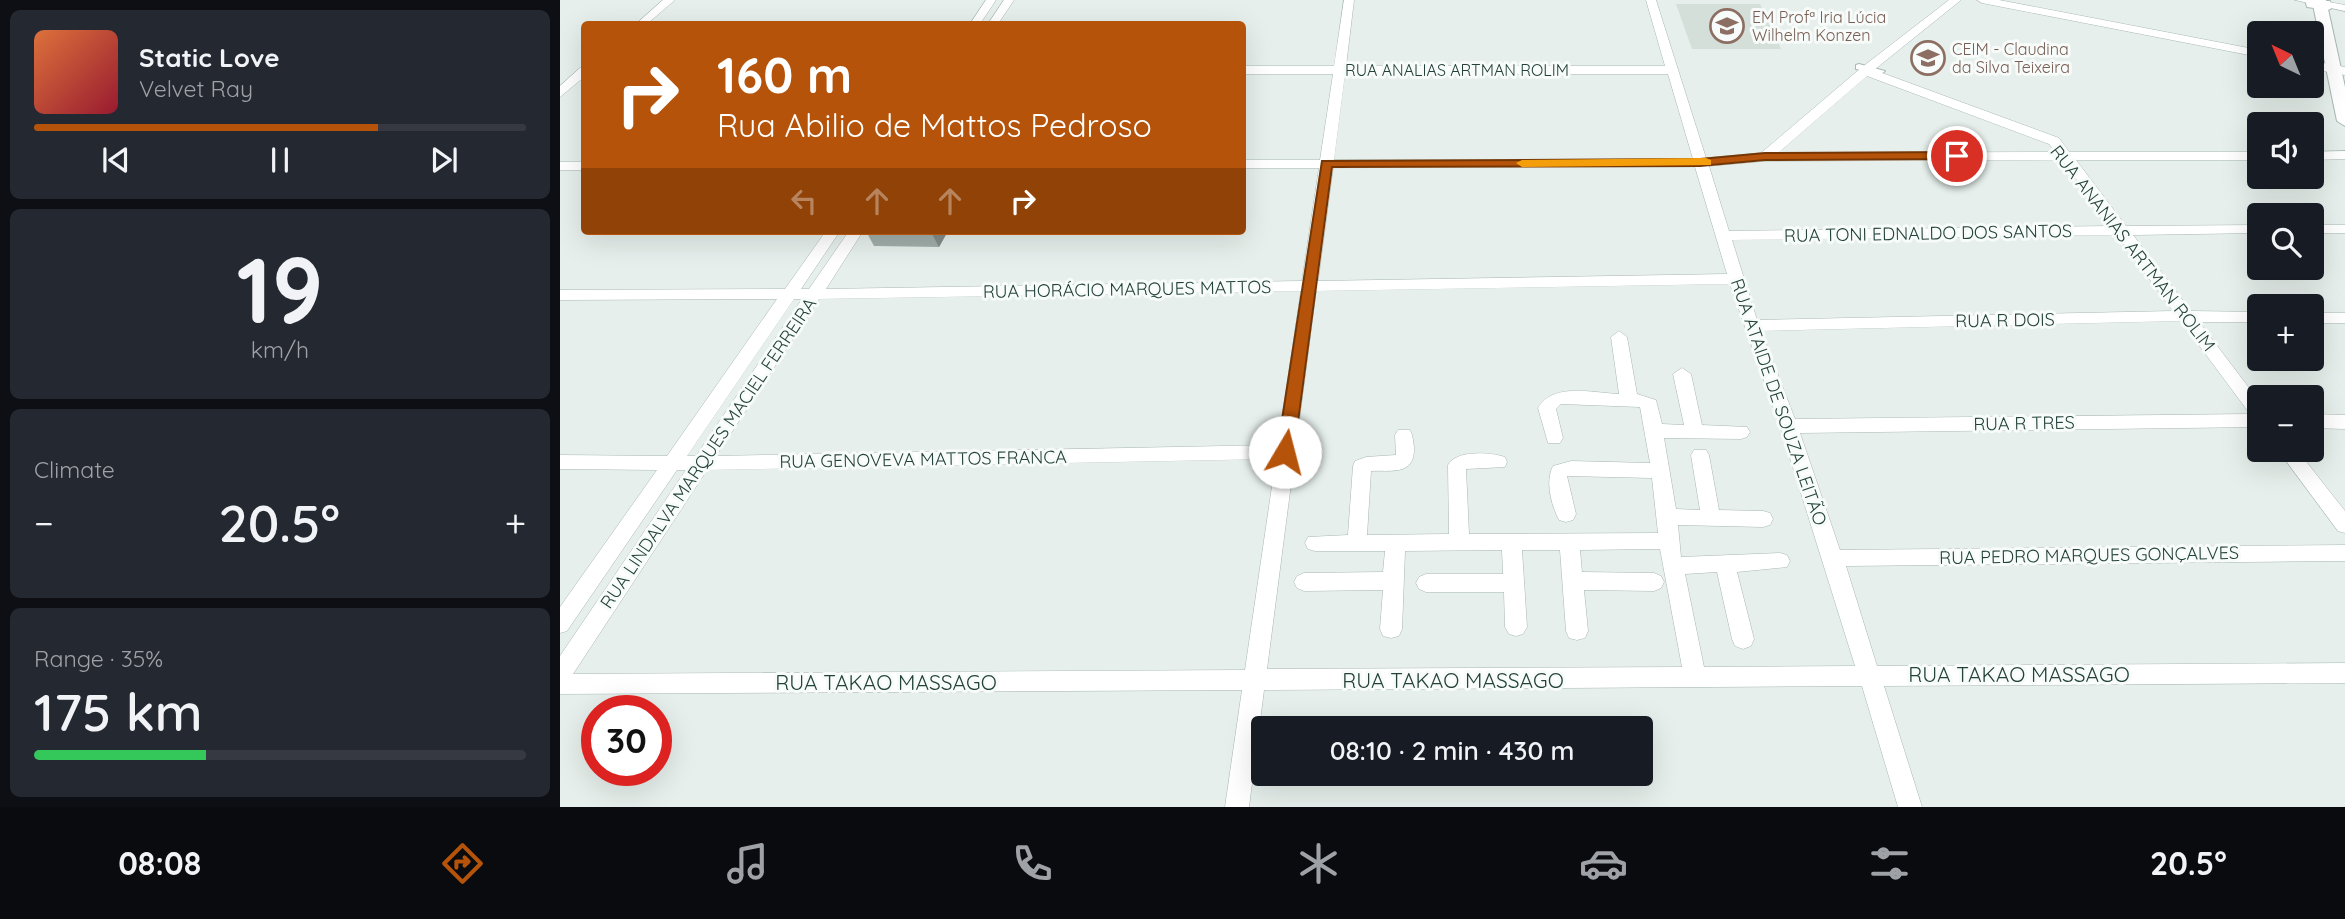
<!DOCTYPE html>
<meta charset="utf-8">
<style>
:root{--surface:#171b24;--page:#242831;--text:#f1f3f6;--muted:#9ea1a6;--line:#363941;--accent:#b45309}
body{margin:0;font-family:Quicksand,sans-serif;background:var(--page);color:var(--text);height:100vh;display:flex;flex-direction:column;font-size:26px;white-space:nowrap}
*{box-sizing:border-box;margin:0}
p{font-size:23px;color:var(--muted)}
.icon{flex:none;width:38px;height:38px;fill:none;stroke:currentColor;stroke-width:2;stroke-linecap:round;stroke-linejoin:round}
.map{position:relative;flex:1;overflow:hidden}
.side{display:flex;flex-direction:column;gap:10px;padding:10px;background:#0d0f14;width:560px}
.side>*{flex:none}
.hud{position:absolute;left:21px;top:21px;width:665px;height:214px;border-radius:7px;box-shadow:0 7px 28px #0002;background:#b45309;color:#fff;overflow:hidden}
.needle{width:46px;rotate:317deg}
.fabs{position:absolute;left:1687px;top:21px;display:grid;gap:14px}
.fabs a{display:grid;place-items:center;width:77px;height:77px;border-radius:7px;background:var(--surface);box-shadow:0 7px 28px #0002;font-size:35px}
.speed{position:absolute;left:21px;top:695px;display:flex;gap:14px;font-size:35px;font-weight:700;text-align:center}
.speed>*{display:grid;place-content:center;width:91px;height:91px;border-radius:50%;background:var(--surface);box-shadow:0 7px 28px #0002;line-height:1}
.speed .limit{border:10px solid #d22;background:#fff;color:#111}
.pin{position:absolute;display:grid;place-items:center;width:60px;height:60px;color:#fff;margin:-30px;border:4px solid #fff;border-radius:50%;box-shadow:0 2px 7px #0007}
.me{position:absolute;width:77px;margin:-38px;rotate:8deg;stroke-linejoin:round;filter:drop-shadow(0 0 5px #0008)}
.turn{display:flex;align-items:center;gap:24px;height:147px;padding:0 21px;font-size:32px}
.turn .icon{width:91px;height:91px;stroke-width:2.5}
.turn b{display:block;font-size:49px;line-height:60px}
.lanes{display:flex;align-items:center;height:66px;padding:0 21px;background:#0003;justify-content:center;gap:35px;direction:ltr}
.lanes .off{opacity:.35}
.big{font-size:52px;font-weight:600;line-height:1.1}
.side .widget{flex:1;display:flex;flex-direction:column;justify-content:center;gap:10px;min-width:0;padding:0 24px;border-radius:10px;background:var(--page)}
.side .dial{align-items:center;gap:0}
.dial b{font-size:91px;line-height:1}
.song{display:flex;align-items:center;gap:21px}
.cover{width:84px;height:84px;border-radius:10px;background:linear-gradient(135deg,hsl(20 70% 55%),hsl(350 70% 35%))}
.played{height:7px;border-radius:4px;background:linear-gradient(90deg,var(--accent) 70%,var(--line) 70%)}
.keys{display:flex;justify-content:space-around;direction:ltr}
.heat{display:flex;justify-content:space-between;align-items:center;font-size:38px;direction:ltr}
.charge{height:10px;border-radius:5px;background:linear-gradient(90deg,#34c759 35%,var(--line) 0)}
.trip{position:absolute;left:691px;top:716px;width:402px;height:70px;border-radius:7px;background:var(--surface);box-shadow:0 7px 28px #0002;font-weight:600;line-height:70px;text-align:center}
.menu{display:flex;height:112px;justify-content:space-around;align-items:center;background:#090b0e;color:var(--muted)}
.menu .icon{width:49px;height:49px}
.menu .on{color:var(--accent)}
.menu b{font-size:32px;color:var(--text)}
main{display:flex;flex:1;min-height:0}
.map>svg:first-child{display:block}
.built{fill:#d4dfda}
.lines{fill:none;stroke-linecap:round;stroke-linejoin:round}
.pedestrian-casing{stroke:#a8b8b2;stroke-width:2}
.minor-casing{stroke:#a8b8b2;stroke-width:1}
.tertiary-casing{stroke:#a8b8b2;stroke-width:2}
.pedestrian{fill:#fff;fill-rule:evenodd}
.minor{fill:#fff;fill-rule:evenodd}
.tertiary{fill:#fff;fill-rule:evenodd}
.wall{fill:#a1aea9}
.shaded-wall{fill:#838d89}
.building{fill:#bbcac4;stroke:#838d89;stroke-width:2}
.route{fill:#b45309;stroke:#753606;stroke-width:2}
.slow{fill:#f59e0b}
.labels{text-anchor:middle;dominant-baseline:central;stroke-width:6;stroke-linejoin:round;paint-order:stroke}
.far-education-label{font-size:16px;fill:#785e54;stroke:#f7fbf9;text-anchor:start}
.far-street-label{font-size:16px;fill:#24423a;stroke:#f7fbf9}
.street-label{font-size:18px;fill:#24423a;stroke:#f7fbf9}
.near-street-label{font-size:21px;fill:#24423a;stroke:#f7fbf9}
</style>
<main>
<section class="side">
<div class="widget">
<div class="song"><i class="cover"></i><div><b>Static Love</b><p>Velvet Ray</p></div></div>
<div class="played"></div>
<div class="keys"><svg class="icon" aria-label="previous" viewBox="0 0 24 24"><path d="M18 5L8 12l10 7zM5 5v14"/></svg><svg class="icon" aria-label="pause" viewBox="0 0 24 24"><path d="M8 5v14M16 5v14"/></svg><svg class="icon" aria-label="next" viewBox="0 0 24 24"><path d="M6 5l10 7-10 7zM19 5v14"/></svg></div>
</div>
<div class="widget dial"><b>19</b><p>km/h</p></div>
<div class="widget"><p>Climate</p>
<div class="heat"><a>−</a><b class="big">20.5°</b><a>+</a></div>
</div>
<div class="widget"><p>Range · 35%</p><b class="big">175 km</b><div class="charge"></div></div>
</section>
<div class="map">
<svg width="1785" height="807" viewBox="0 0 1785 807">
<rect width="100%" height="100%" fill="#e6efeb"/>
<path class="built" d="M1116,4h84l21,45h-89z"/>
<g class="lines">
<g class="pedestrian-casing">
<g id="pedestrian">
<path d="M1745,0h8v3l11,2v-4h6l2,7 -4,2 -21,-3z"/>
<path d="M1299,64l26,7 -4,3 -25,-5v-4z"/>
</g>
</g>
<g class="minor-casing">
<g id="minor">
<path d="M103,0h12l-28,24h-11z"/>
<path d="M426,0h10l-16,24h-10z"/>
<path d="M444,0h10l-16,24h-10z"/>
<path d="M784,0h10l-8,66h319l-19,-66h10l50,158 55,-5 100,-85 88,-68h12l-87,70 185,68 10,14h190v8h-183l50,66 133,-1v8l-126,2 58,76 68,1v10h-60l60,79v26l-459,6 40,117 505,-5v16l-499,5 31,100 468,-3v20l-461,3 38,121h-24l-36,-121 -598,4 -15,117h-24l17,-117 -682,4v-38l126,-186h-9l-110,161 -7,2v-26l97,-137 -97,-1v-14l107,1 110,-157 -217,1v-10l225,-1 41,-58h14l-39,58h8l40,-58h14l-37,58 476,-8 17,-113h-77v-8h78l13,-86h-91v-8h92zM785,74h323l25,85 -359,1zM1307,76l182,68 7,8 -278,1zM1502,160l49,66 -382,5 -20,-65 56,-5zM1135,167l32,107 -409,7 15,-113zM1557,235l56,76 -416,9 -25,-80zM1170,284l50,142 75,240 -151,1 -19,-93 32,-2 15,67 3,7 8,3 8,-3 3,-7 -17,-67 50,-5 3,-6 -3,-6 -7,-2 -99,4 -3,-32 85,2 7,-2 3,-6 -3,-6 -7,-2 -44,-1 -10,-55 -3,-5h-12l-3,5 9,55 -24,-1 -12,-71 77,1 6,-2 3,-5 -3,-5 -45,-2 -11,-51 -9,-6 -9,6 11,51 -22,-1 -6,-24 -19,-6 -10,-57 -8,-6 -8,6 8,57c-26,-1 -66,-12 -81,14l10,35h12l3,-5 -7,-29 5,-5 79,3 10,56 -79,-2 -18,5c-8,16 -2,38 6,54l7,2 7,-2 3,-6 -9,-38 85,2 6,55 -189,1 -3,-65 39,-2 2,-5 -2,-5c-16,-5 -49,-7 -57,8l1,69 -82,1 4,-64c21,-1 44,5 43,-24 -1,-6 -1,-11 -4,-17h-12l-3,5 1,20 -30,2 -11,4 -2,5 -5,69 -40,2 -3,6 3,6 7,2h70l-2,21 -79,1 -7,3 -3,6 3,6 7,3 79,-1 -3,39 3,7 8,2 8,-2 3,-7 3,-78 97,-1 1,24h-77l-7,3 -3,6 3,6 7,3h78l1,35 4,7 7,2 7,-2 4,-7 -5,-77h38l6,81 3,7 8,2 8,-2 3,-7 -4,-41 70,1 7,-3 3,-6 -3,-6 -7,-3 -72,-1 -2,-22 80,-1 22,118 -415,2 49,-378zM741,291l-23,154 -562,11 103,-157zM234,299h8l-106,157h-9zM1621,321l69,93 -455,5 -34,-88zM716,459l-31,211 -672,4 134,-204z"/>
<path d="M1417,0h22l260,50v7l-277,-54z"/>
<path d="M1735,0h23l27,5v6z"/>
<path d="M1752,61l33,6v8l-33,-6z"/>
<path d="M20,68h4v9l-24,20v-11z"/>
<path d="M1785,151v8l-33,1v-8z"/>
<rect x="0" y="162" width="24" height="8"/>
<rect x="1752" y="225" width="33" height="8"/>
<rect x="1752" y="313" width="33" height="10"/>
<path d="M1752,414l33,1v14l-33,-1z"/>
<path d="M1718,450h19l48,61v22l-7,-2z"/>
</g>
</g>
<g class="tertiary-casing">
<path id="tertiary" d="M1752,0h14l19,87v39l-8,-5z"/>
</g>
<use href="#pedestrian" class="pedestrian"/>
<use href="#minor" class="minor"/>
<use href="#tertiary" class="tertiary"/>
</g>
<path class="wall" d="M308,231h80l-9,16 -65,-1 -7,-13z"/>
<path class="shaded-wall" d="M374,231h14l-9,16 -7,-13z"/>
<path class="building" d="M308,231h66l-2,3 -65,-1z"/>
<path class="route" d="M1397,152l6,4 -1,3 -197,1 -65,6 -368,1 -38,285 -9,6 -8,-6 45,-291 378,-2 65,-6z"/>
<path class="slow" d="M1146,158l5,2v5l-189,2 -6,-4 6,-3z"/>
<defs>
<g id="school-ring" transform="scale(1.75)"><circle r="9.5" fill="#f7fbf9" stroke="#8d6e63" stroke-width="1.5"/><path d="M0-5L7-2L0 1L-7-2ZM-4 1L0 2.5L4 1V4Q0 6-4 4Z" fill="#8d6e63"/></g>
</defs>
<g fill-rule="evenodd">
<use href="#school-ring" x="1167" y="26"/>
<use href="#school-ring" x="1368" y="58"/>
</g>
<g class="labels">
<g class="far-education-label">
<text x="1192" y="17">EM Profª Iria Lúcia<tspan x="1192" dy="18">Wilhelm Konzen</tspan></text>
<text x="1392" y="49">CEIM - Claudina<tspan x="1392" dy="18">da Silva Teixeira</tspan></text>
</g>
<g class="far-street-label">
<text x="897" y="70">RUA ANALIAS ARTMAN ROLIM</text>
</g>
<g class="street-label">
<text transform="translate(1368 233) rotate(-1)">RUA TONI EDNALDO DOS SANTOS</text>
<text transform="translate(1573 248) rotate(52)">RUA ANANIAS ARTMAN ROLIM</text>
<text transform="translate(567 289) rotate(-1)">RUA HORÁCIO MARQUES MATTOS</text>
<text transform="translate(1445 320) rotate(-1)">RUA R DOIS</text>
<text transform="translate(1219 402) rotate(71)">RUA ATAIDE DE SOUZA LEITÃO</text>
<text transform="translate(1464 423) rotate(-1)">RUA R TRES</text>
<text transform="translate(148 453) rotate(-56)">RUA LINDALVA MARQUES MACIEL FERREIRA</text>
<text transform="translate(363 459) rotate(-1)">RUA GENOVEVA MATTOS FRANCA</text>
<text transform="translate(1529 555) rotate(-1)">RUA PEDRO MARQUES GONÇALVES</text>
</g>
<g class="near-street-label">
<text x="1459" y="674">RUA TAKAO MASSAGO</text>
<text x="893" y="680">RUA TAKAO MASSAGO</text>
<text x="326" y="682">RUA TAKAO MASSAGO</text>
</g>
</g>
</svg>
<div class="fabs">
<a><svg class="needle" viewBox="-14 -14 28 28"><path d="M0-13l5 13h-10z" fill="#e53935"/><path d="M0 13l5-13h-10z" fill="#9ea1a6"/></svg></a>
<a><svg class="icon" aria-label="sound" viewBox="0 0 24 24"><path d="M4 9h4l5-4v14l-5-4H4zM17 9q2 3 0 6"/></svg></a>
<a><svg class="icon" aria-label="search" viewBox="0 0 24 24"><circle cx="10" cy="10" r="6"/><path d="M15 15l6 6"/></svg></a>
<a>+</a>
<a>−</a>
</div>
<div class="speed"><div class="limit">30</div></div>
<div class="pin" style="left:1397px;top:156px;background:#d93025"><svg class="icon" aria-label="arrive" viewBox="0 0 24 24"><path d="M6 21V4h12l-3 4 3 4H6"/></svg></div>
<svg class="me" style="left:725px;top:452px" viewBox="-20 -20 40 40"><circle r="19" fill="#fff"/><path d="M0-13L10 11 0 6-10 11z" fill="#b45309"/></svg>
<div class="trip">08:10 · 2 min · 430 m</div>
<div class="hud">
<div class="turn"><svg class="icon" aria-label="right" viewBox="0 0 24 24"><path d="M7 20v-9h11M14 6l5 5-5 5"/></svg><div><b>160 m</b>Rua Abilio de Mattos Pedroso</div></div>
<div class="lanes"><svg class="icon off" aria-label="left" viewBox="0 0 24 24"><path d="M17 20v-9H6M10 6l-5 5 5 5"/></svg><svg class="icon off" aria-label="ahead" viewBox="0 0 24 24"><path d="M12 20V5M6 11l6-6 6 6"/></svg><svg class="icon off" aria-label="ahead" viewBox="0 0 24 24"><path d="M12 20V5M6 11l6-6 6 6"/></svg><svg class="icon" aria-label="right" viewBox="0 0 24 24"><path d="M7 20v-9h11M14 6l5 5-5 5"/></svg></div>
</div>
</div>
</main>
<nav class="menu">
<b>08:08</b>
<svg class="icon on" aria-label="directions" viewBox="0 0 24 24"><path d="M12 3l9 9-9 9-9-9zM9 14v-3h6M13 9l2 2-2 2"/></svg>
<svg class="icon" aria-label="music" viewBox="0 0 24 24"><path d="M9 18V5l10-2v13"/><circle cx="6" cy="18" r="3"/><circle cx="16" cy="16" r="3"/></svg>
<svg class="icon" aria-label="phone" viewBox="0 0 24 24"><path d="M5 4h4l2 5-3 2q2 4 5 5l2-3 5 2v4C11 20 4 13 5 4z"/></svg>
<svg class="icon" aria-label="climate" viewBox="0 0 24 24"><path d="M12 3v18M4 7l16 10M4 17L20 7"/></svg>
<svg class="icon" aria-label="car" viewBox="0 0 24 24"><path d="M5 17H2v-5l4-1 3-4h7l3 4 3 1v5h-3M9 17h6M6 11h13"/><circle cx="7" cy="17" r="2"/><circle cx="17" cy="17" r="2"/></svg>
<svg class="icon" aria-label="filters" viewBox="0 0 24 24"><path d="M4 7h16M4 17h16"/><circle cx="9" cy="7" r="2"/><circle cx="15" cy="17" r="2"/></svg>
<b>20.5°</b>
</nav>
